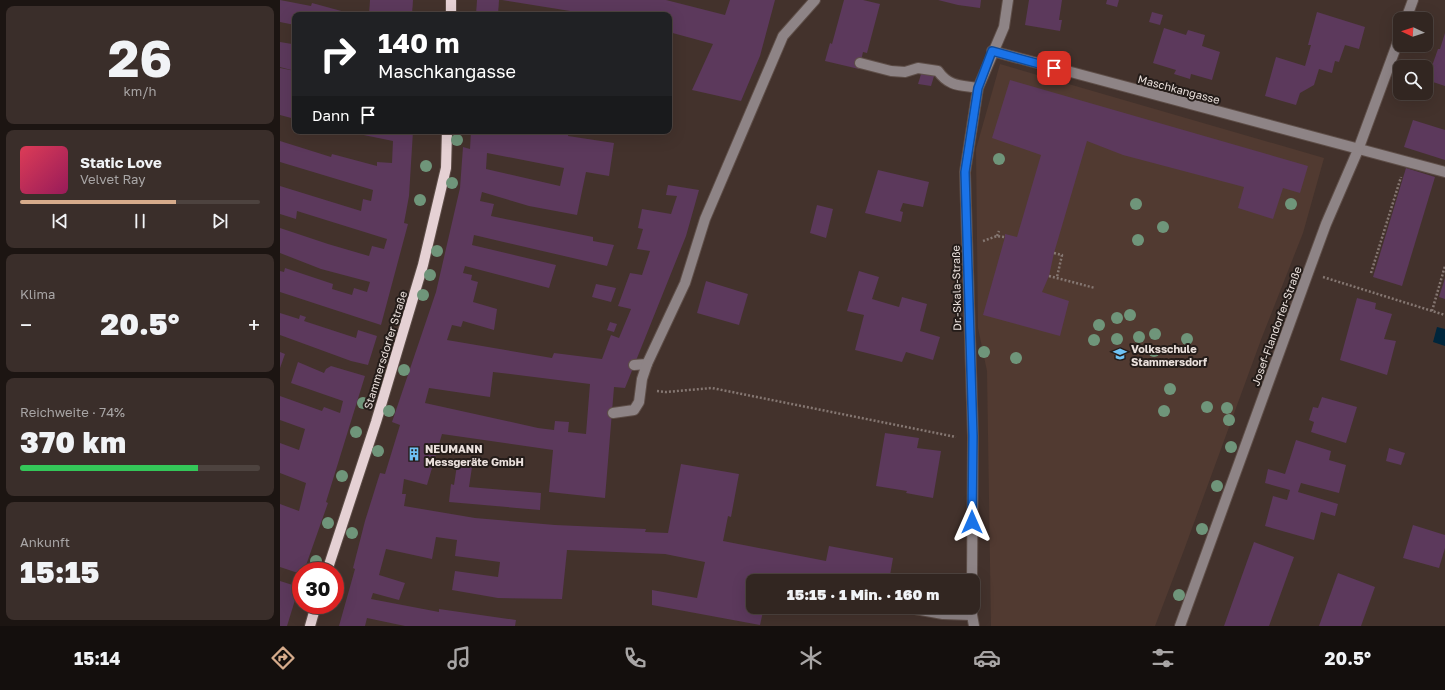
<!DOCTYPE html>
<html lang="de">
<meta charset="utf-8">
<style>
:root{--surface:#322621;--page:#3a2e2a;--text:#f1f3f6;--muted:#a8a5a5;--line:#4d433f;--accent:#d6ab8b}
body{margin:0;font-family:"Golos Text",sans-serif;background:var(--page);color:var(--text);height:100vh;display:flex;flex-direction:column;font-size:15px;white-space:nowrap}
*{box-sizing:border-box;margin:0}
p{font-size:13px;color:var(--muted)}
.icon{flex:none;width:22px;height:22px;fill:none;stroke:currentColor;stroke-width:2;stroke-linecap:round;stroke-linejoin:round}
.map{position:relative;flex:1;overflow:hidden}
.side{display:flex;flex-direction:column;gap:6px;padding:6px;background:#1c1512;width:280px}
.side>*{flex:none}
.banner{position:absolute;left:12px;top:12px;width:380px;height:122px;border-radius:8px;box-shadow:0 4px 16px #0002,0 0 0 1px var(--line);background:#202124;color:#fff;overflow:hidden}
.needle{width:26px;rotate:274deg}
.buttons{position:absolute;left:1113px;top:12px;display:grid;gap:8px}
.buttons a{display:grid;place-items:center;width:40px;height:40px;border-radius:8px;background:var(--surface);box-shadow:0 4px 16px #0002,0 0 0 1px var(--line);font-size:20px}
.speed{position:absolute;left:12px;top:562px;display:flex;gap:8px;font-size:20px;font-weight:700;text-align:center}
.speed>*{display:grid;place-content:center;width:52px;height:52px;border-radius:50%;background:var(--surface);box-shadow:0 4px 16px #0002,0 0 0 1px var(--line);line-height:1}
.speed .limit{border:6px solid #d22;background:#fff;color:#111}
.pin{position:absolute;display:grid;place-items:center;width:34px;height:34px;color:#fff;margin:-17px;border-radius:8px;box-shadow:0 2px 6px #0006}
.me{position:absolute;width:44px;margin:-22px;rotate:0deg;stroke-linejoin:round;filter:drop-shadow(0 0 3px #0008)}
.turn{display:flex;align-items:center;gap:14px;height:84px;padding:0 20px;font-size:18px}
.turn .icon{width:52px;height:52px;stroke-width:2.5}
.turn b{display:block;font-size:28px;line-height:34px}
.then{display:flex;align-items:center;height:38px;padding:0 20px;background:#0003;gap:8px;font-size:15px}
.big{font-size:30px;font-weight:800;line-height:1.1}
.side .card{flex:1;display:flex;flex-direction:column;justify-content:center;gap:6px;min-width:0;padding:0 14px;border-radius:8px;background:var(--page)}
.side .dial{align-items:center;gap:0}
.dial b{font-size:52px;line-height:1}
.song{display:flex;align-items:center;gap:12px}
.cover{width:48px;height:48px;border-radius:6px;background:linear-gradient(135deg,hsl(350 70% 55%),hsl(330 70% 35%))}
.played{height:4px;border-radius:2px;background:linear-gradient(90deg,var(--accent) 65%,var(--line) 65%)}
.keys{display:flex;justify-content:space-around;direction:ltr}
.heat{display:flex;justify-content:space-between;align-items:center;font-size:22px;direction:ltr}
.charge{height:6px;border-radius:3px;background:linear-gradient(90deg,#34c759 74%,var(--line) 0)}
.trip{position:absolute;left:466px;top:574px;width:234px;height:40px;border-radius:8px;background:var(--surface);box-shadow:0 4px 16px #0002,0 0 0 1px var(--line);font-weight:800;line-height:40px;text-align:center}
.tabs{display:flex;height:64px;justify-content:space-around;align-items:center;background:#140f0d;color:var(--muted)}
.tabs .icon{width:28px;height:28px}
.tabs .on{color:var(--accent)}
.tabs b{font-size:18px;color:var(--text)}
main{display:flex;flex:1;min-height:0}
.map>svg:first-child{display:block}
.built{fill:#513a31}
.water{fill:#00263c}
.building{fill:#5c395c;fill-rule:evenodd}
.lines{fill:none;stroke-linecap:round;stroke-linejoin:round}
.minor-casing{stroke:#5e4e48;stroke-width:12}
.major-casing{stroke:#5e4e48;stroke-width:12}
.path{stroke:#857772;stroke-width:2.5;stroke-dasharray:2 2;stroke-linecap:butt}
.minor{stroke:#8e8486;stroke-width:10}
.major{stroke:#e5d1d4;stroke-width:10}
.tree{fill:#6f957a}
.route-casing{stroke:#114b97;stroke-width:10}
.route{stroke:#1a73e8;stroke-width:7}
.labels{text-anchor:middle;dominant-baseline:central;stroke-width:4;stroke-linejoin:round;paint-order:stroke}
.street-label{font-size:11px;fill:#eae0dc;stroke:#241c19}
.poi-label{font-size:11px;font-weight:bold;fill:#eae0dc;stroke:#241c19;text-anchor:start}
</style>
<main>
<section class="side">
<div class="card dial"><b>26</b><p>km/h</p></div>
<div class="card">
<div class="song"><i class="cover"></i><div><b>Static Love</b><p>Velvet Ray</p></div></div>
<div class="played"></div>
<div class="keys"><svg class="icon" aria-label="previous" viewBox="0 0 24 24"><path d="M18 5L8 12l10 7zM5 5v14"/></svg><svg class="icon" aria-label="pause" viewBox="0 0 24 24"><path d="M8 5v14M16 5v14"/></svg><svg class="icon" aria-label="next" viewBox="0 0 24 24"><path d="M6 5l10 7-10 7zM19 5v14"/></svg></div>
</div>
<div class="card"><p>Klima</p>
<div class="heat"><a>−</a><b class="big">20.5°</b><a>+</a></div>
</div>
<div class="card"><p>Reichweite · 74%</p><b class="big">370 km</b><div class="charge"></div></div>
<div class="card"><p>Ankunft</p><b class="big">15:15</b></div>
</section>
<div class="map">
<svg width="1165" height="626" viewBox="0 0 1165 626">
<rect width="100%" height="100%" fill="#43322c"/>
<path class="built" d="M720,64l324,94 -21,75 -41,104 -78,213 -29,76h-164l-4,-255 -9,-43 -2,-179z"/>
<path class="water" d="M1157,327l8,2v17l-12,-4z"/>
<g class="building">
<path d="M0,0l31,6 1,-3 44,12h-61v10l-15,-3z"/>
<path d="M90,0h43l-1,15h-43z"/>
<path d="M197,0h22l-1,15h-22z"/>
<path d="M222,0h164l59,15 5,-15h45l-15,56 -19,45 -49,-11 21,-46 -44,-12v-17h-74z"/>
<path d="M564,0h19l17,4 -13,49 -4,-1 -4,17 -34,-8 5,-18 2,1z"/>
<path d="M658,0h43l-1,8 -22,-3z"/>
<path d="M749,0h33l-3,20h3l-2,11 -35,-6z"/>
<path d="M827,0h12l-2,7 -11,-3z"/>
<path d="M872,12l11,3 -3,10 -11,-3z"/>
<path d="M1037,12l48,15 -6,22 -14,-4 -6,17 -4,-1 -3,12 -13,-4 -5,16 -14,8 -4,12 -31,-9 11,-39 29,9 6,-21h-3z"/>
<path d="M884,28l22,7 2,-5 17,5 -3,11 18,6 -8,28 -21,-6 -1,5 -16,-5 2,-4 -23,-7z"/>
<path d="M1165,33v53l-18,-6 11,-31h2z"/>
<path d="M14,34h1v37l-15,-4v-25l12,2z"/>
<path d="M0,68l15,3v48l-15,-4z"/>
<path d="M642,71l13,2 -4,13 -13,-2z"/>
<path d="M730,80l298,86 -8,27 -17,-5 -10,31 -35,-11 6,-21 -121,-32 -36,-14 -33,112 -5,23 -7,16 27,9 -9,35 -77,-21 22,-78v-3l12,3 24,-82 -49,-17z"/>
<path d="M1133,120l32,10v30l-41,-13z"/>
<path d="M64,131h69l-4,65 -5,27 4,1 -27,101 -101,-33v-21l4,1 1,-4 48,16 -1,5 20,6 2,-7 13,4 3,-10 -49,-13 -41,-16v-25l48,16 41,12 3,-10 12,3 3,-10 -90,-28 -1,8 -16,-5v-28l81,25 2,-12 8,2 2,-11 -93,-28v-21l51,16 1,-3 45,12v-4l15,1 1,-22z"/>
<path d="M191,131h98l-1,5 46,7 -5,33 -23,-4 -9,43 -48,-9 -47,-14 -2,9 14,3 -3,12 102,21v4l21,4 -7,21 -133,-31 -2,10 84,20 -7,23 -84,-22 -2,7 9,2 -1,5 7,2 -5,20 24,7 -3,21 -31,-9 -2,6 -9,-2 -5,15 105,18 2,-5 48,6 9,-24 8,3 12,-29 -13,-3 12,-33 12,2 8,-24 -13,-2 6,-20 -5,-1 4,-19 29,5 6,-18 -11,-1 2,-10 31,5 -13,46 -61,152 -11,-1 -9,111 -56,-6 4,-42 -111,-16 -15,51 -23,-6 -2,15h4l-2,12 71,12 80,7 91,4 -1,3 23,1 13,-69 58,10 -8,43 -3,-1 -5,25 103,20 3,-15 64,12 -4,23h-88l-30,-6 -1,6h-17v26h11l-4,18 -108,-20v-15l45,8 8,-36 -40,-8 -98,-4 -5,49 -64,-1 -46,-8 3,-19 43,6 2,-15 -45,-6 2,-16 -21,-3 -4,22 -46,-10 -7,26 26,8 -6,17 -26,-7 -2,6 68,13v-3l77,11 -1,6h-110l-38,-8 -2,8h-26l16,-57 -2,-1 12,-47 15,-48 5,1 15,-49 -8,-3 44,-130 24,-104 3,-41 7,2zM207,153l77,15 -4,18 -74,-17zM213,372l97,12 -4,50 -18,-2 1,-10 -14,-1 -1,9 -16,-2 -113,-25 4,-15 61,9z"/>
<path d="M1126,168l29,9 -33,109 -29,-9z"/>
<path d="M598,170l51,12 -6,25 -20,-4 -3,8 3,1 -2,10 -36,-9z"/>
<path d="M537,205l16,4 -7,29 -16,-5z"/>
<path d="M579,271l20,6 -7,22 27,8 3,-10 25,7 -7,27 20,6 -7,23 -27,-8 -4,10 -47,-12 9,-35 -17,-4z"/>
<path d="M1165,278v21l-6,-2z"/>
<path d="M426,281l42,13 -9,31 -42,-12z"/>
<path d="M316,284l20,4 -5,14 -19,-5z"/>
<path d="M1077,298l19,5 -1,6 17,5 -8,25 12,2 -9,34 -47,-15z"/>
<path d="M0,313l19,6 1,-4 6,2 -2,4 52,17 2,-8 19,6 -9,29 -17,-4 -71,-26z"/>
<path d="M330,322l7,2 -3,8 -7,-2z"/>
<path d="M0,352l5,2 -5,14z"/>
<path d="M18,362l26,11 2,-4 5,-3 34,10 -39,126 2,1 -24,68h-3v3l-21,-7v-63l19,7 7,-28 -26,-10v-30l19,7 6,-21 -25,-9v-24l42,15 2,-4 16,6 3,-12 -52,-18z"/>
<path d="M1042,397l35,10 -11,36 -35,-11 3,-10 -5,-2 4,-13 5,1z"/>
<path d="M605,433l34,5 -2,10 24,3 -8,47 -27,-5 1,-2 -31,-5z"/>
<path d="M1016,440l35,11 -2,9 17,5 -7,28 -38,-10 -3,9 40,12 -3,12 -14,-4 -7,28 -49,-14 8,-30 14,4 3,-10 -25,-7 3,-14 17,5z"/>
<path d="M1109,448l16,5 -4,12 -15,-4z"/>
<path d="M177,465l15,2 -3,20 72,6 -1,17 -91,-8 2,-18 3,1z"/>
<path d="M1133,525l32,10v13l-6,20 -36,-10z"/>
<path d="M974,542l40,15 -25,69h-45z"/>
<path d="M1058,573l37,14 -14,39h-42z"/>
<path d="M0,581l19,6 -12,39h-7z"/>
</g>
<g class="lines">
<g class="minor-casing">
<g id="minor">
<path d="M1126,19l7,-19"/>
<path d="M712,51l453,121"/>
<path d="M580,63l31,8 14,1 13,-4 20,3c11,16 23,14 40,17"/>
<path d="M354,365l13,-1 38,-81 20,-64 78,-183 32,-36"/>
<path d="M333,413l21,-3 5,-8 3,-23 5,-15"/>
<path d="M490,580l5,1"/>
<path d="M692,581l1,-145 -8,-264 13,-84 26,-61 4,-27"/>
<path d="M624,607l39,7 29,1"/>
<path d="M692,607v8l2,11"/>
<path d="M900,626l128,-353 18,-49 32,-74 42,-114"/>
</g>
</g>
<g class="major-casing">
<g id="major">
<path d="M171,15v-15"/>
<path d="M47,571l49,-149 47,-157 23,-97 1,-37"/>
<path d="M30,626l6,-21"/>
</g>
</g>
<g class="path">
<path d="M717,236l2,-5"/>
<path d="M703,241l14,-5 8,1"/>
<path d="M774,253l8,2 -5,22"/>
<path d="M1091,273l30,-96"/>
<path d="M769,276l46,12"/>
<path d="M1043,277l122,38"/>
<path d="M1152,311l13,-45"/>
<path d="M377,391l9,1 46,-4 244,49"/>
</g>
<use href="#minor" class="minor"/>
<use href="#major" class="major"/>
</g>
<g class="tree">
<circle cx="177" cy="140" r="6"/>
<circle cx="719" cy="159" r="6"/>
<circle cx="146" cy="166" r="6"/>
<circle cx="172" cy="183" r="6"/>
<circle cx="140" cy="200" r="6"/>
<circle cx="856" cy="204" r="6"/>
<circle cx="1011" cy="204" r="6"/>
<circle cx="883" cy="227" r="6"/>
<circle cx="858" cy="240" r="6"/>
<circle cx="157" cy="251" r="6"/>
<circle cx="150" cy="275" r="6"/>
<circle cx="143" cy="295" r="6"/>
<circle cx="850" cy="315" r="6"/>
<circle cx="837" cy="318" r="6"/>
<circle cx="819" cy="325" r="6"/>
<circle cx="875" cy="334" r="6"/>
<circle cx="859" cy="337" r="6"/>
<circle cx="837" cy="339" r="6"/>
<circle cx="907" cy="339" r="6"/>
<circle cx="814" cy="340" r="6"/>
<circle cx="874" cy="351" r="6"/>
<circle cx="704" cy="352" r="6"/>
<circle cx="736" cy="358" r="6"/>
<circle cx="124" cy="370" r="6"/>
<circle cx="890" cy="389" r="6"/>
<circle cx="83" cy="403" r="6"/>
<circle cx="927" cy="407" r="6"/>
<circle cx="947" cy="408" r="6"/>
<circle cx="109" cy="411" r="6"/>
<circle cx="884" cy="411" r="6"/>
<circle cx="949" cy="420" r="6"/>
<circle cx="76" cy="432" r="6"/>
<circle cx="951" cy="447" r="6"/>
<circle cx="98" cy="451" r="6"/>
<circle cx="62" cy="476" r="6"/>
<circle cx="937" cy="486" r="6"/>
<circle cx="48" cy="523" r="6"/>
<circle cx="922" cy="529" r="6"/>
<circle cx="72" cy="533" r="6"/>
<circle cx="36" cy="561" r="6"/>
<circle cx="899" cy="595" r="6"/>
</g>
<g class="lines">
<g class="route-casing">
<path id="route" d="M692,522l1,-86 -8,-264 13,-84 14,-37 62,17"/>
</g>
<use href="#route" class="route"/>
</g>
<defs>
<g id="school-bare" transform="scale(1.08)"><path d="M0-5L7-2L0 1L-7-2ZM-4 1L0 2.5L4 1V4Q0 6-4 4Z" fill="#6fc2f4" stroke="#241c19" stroke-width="2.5" paint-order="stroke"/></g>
<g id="building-bare" transform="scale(1.08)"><path d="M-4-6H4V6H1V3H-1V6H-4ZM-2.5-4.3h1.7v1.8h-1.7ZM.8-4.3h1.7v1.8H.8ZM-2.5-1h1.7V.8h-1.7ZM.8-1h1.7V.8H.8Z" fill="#6fc2f4" stroke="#241c19" stroke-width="2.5" paint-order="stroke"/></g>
</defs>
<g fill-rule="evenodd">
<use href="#school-bare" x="840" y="354"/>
<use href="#building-bare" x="134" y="454"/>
</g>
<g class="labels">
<g class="street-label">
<text transform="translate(899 89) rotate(15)">Maschkangasse</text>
<text transform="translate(676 288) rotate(-91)">Dr.-Skala-Straße</text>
<text transform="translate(996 326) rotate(-70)">Josef-Flandorfer-Straße</text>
<text transform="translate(105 350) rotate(-73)">Stammersdorfer Straße</text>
</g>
<g class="poi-label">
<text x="851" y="348">Volksschule<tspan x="851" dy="13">Stammersdorf</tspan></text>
<text x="145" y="448">NEUMANN<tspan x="145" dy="13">Messgeräte GmbH</tspan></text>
</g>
</g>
</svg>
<div class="buttons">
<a><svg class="needle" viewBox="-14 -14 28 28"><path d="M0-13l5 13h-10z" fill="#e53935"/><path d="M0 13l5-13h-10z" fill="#a8a5a5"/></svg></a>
<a><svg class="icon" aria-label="search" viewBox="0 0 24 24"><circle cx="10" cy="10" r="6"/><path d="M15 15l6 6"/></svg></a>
</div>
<div class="speed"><div class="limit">30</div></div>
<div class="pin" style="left:774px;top:68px;background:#d93025"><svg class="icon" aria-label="arrive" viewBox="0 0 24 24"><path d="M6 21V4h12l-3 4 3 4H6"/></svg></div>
<svg class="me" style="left:692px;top:522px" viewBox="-20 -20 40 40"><path d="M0-17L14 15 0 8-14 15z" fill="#1a73e8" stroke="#fff" stroke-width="4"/></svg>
<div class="trip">15:15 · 1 Min. · 160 m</div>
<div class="banner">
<div class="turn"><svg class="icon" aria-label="right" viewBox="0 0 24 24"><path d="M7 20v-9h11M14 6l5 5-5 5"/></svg><div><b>140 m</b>Maschkangasse</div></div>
<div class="then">Dann<svg class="icon" aria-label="arrive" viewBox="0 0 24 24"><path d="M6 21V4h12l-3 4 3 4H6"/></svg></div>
</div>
</div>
</main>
<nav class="tabs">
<b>15:14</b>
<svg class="icon on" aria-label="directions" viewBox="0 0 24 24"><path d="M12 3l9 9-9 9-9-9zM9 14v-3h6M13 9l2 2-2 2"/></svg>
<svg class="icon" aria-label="music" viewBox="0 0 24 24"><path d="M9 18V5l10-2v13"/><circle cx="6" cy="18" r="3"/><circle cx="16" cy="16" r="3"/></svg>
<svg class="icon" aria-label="phone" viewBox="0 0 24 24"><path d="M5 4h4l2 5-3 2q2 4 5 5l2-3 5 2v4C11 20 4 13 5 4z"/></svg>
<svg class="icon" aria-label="climate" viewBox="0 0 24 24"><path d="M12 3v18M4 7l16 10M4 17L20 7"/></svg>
<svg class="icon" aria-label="car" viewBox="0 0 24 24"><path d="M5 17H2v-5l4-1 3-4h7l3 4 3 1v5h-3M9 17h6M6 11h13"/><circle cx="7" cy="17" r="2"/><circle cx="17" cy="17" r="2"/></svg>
<svg class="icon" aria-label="filters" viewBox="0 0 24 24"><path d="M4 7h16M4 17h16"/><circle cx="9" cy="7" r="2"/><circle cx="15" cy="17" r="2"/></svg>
<b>20.5°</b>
</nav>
